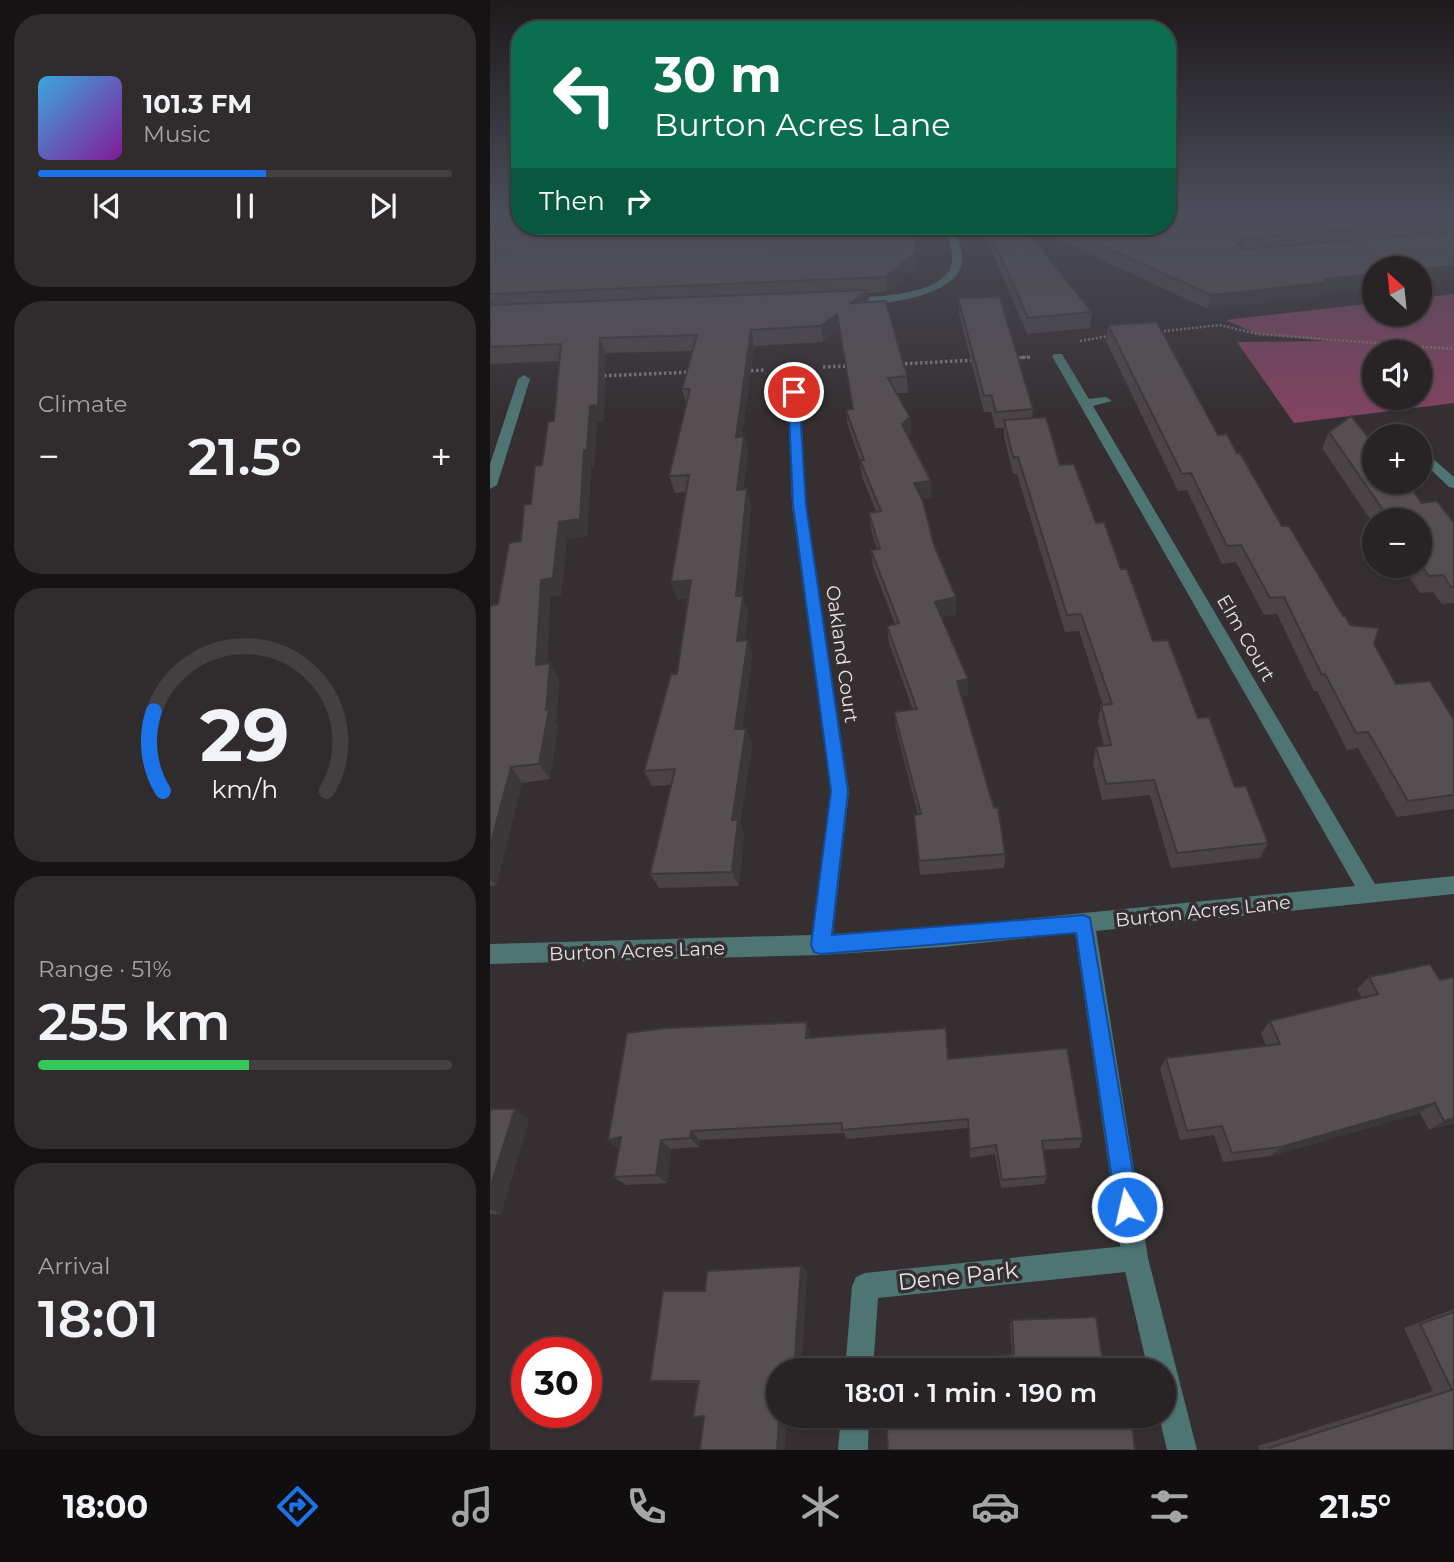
<!DOCTYPE html>
<meta charset="utf-8">
<style>
:root{--surface:#282325;--page:#302b2d;--text:#f1f3f6;--muted:#a5a4a7;--line:#444042;--accent:#1a73e8}
body{margin:0;font-family:Montserrat,sans-serif;background:var(--page);color:var(--text);height:100vh;display:flex;flex-direction:column;font-size:26px;white-space:nowrap}
*{box-sizing:border-box;margin:0}
p{font-size:23px;color:var(--muted)}
.icon{flex:none;width:38px;height:38px;fill:none;stroke:currentColor;stroke-width:2;stroke-linecap:round;stroke-linejoin:round}
.map{position:relative;flex:1;overflow:hidden}
.side{display:flex;flex-direction:column;gap:14px;padding:14px;background:#161314;width:490px}
.side>*{flex:none}
.hud{position:absolute;left:21px;top:21px;width:665px;height:214px;border-radius:28px;box-shadow:0 2px 5px #0004,0 0 0 2px var(--line);background:#0b6e4f;color:#fff;overflow:hidden}
.needle{width:46px;rotate:333deg}
.tools{position:absolute;left:872px;top:256px;display:grid;gap:14px}
.tools a{display:grid;place-items:center;width:70px;height:70px;border-radius:50%;background:var(--surface);box-shadow:0 2px 5px #0004,0 0 0 2px var(--line);font-size:35px}
.speed{position:absolute;left:21px;top:1337px;display:flex;gap:14px;font-size:35px;font-weight:700;text-align:center}
.speed>*{display:grid;place-content:center;width:91px;height:91px;border-radius:50%;background:var(--surface);box-shadow:0 2px 5px #0004,0 0 0 2px var(--line);line-height:1}
.speed .limit{border:10px solid #d22;background:#fff;color:#111}
.pin{position:absolute;display:grid;place-items:center;width:60px;height:60px;color:#fff;margin:-30px;border:4px solid #fff;border-radius:50%;box-shadow:0 2px 7px #0007}
.me{position:absolute;width:77px;margin:-38px;rotate:351deg;stroke-linejoin:round;filter:drop-shadow(0 0 5px #0008)}
.turn{display:flex;align-items:center;gap:24px;height:147px;padding:0 28px;font-size:32px}
.turn .icon{width:91px;height:91px;stroke-width:2.5}
.turn b{display:block;font-size:49px;line-height:60px}
.then{display:flex;align-items:center;height:66px;padding:0 28px;background:#0003;gap:14px;font-size:26px}
.big{font-size:52px;font-weight:600;line-height:1.1}
.side .widget{flex:1;display:flex;flex-direction:column;justify-content:center;gap:10px;min-width:0;padding:0 24px;border-radius:28px;background:var(--page)}
.side .dial{align-items:center;gap:0}
.dial svg{height:182px;overflow:visible;fill:none;stroke:var(--line);stroke-width:7;stroke-linecap:round;text-anchor:middle}
.dial text{fill:var(--text);stroke:none}
.song{display:flex;align-items:center;gap:21px}
.cover{width:84px;height:84px;border-radius:10px;background:linear-gradient(135deg,hsl(200 70% 55%),hsl(290 70% 35%))}
.played{height:7px;border-radius:4px;background:linear-gradient(90deg,var(--accent) 55%,var(--line) 55%)}
.keys{display:flex;justify-content:space-around;direction:ltr}
.heat{display:flex;justify-content:space-between;align-items:center;font-size:38px;direction:ltr}
.charge{height:10px;border-radius:5px;background:linear-gradient(90deg,#34c759 51%,var(--line) 0)}
.trip{position:absolute;left:276px;top:1358px;width:410px;height:70px;border-radius:35px;background:var(--surface);box-shadow:0 2px 5px #0004,0 0 0 2px var(--line);font-weight:600;line-height:70px;text-align:center}
.tab-bar{display:flex;height:112px;justify-content:space-around;align-items:center;background:#100e0f;color:var(--muted)}
.tab-bar .icon{width:49px;height:49px}
.tab-bar .active{color:var(--accent)}
.tab-bar b{font-size:32px;color:var(--text)}
main{display:flex;flex:1;min-height:0}
.map>svg:first-child{display:block}
.green{fill:#814360;fill-rule:evenodd}
.lines{fill:none;stroke-linecap:round;stroke-linejoin:round}
.path-far1{stroke:#7e797b;stroke-width:2.5;stroke-dasharray:2 2;stroke-linecap:butt}
.path{stroke:#7e797b;stroke-width:3.5;stroke-dasharray:2.5 2.5;stroke-linecap:butt}
.lane{fill:#4e7473;fill-rule:evenodd}
.street{fill:#4e7473;fill-rule:evenodd}
.wall{fill:#4a4447}
.shaded-wall{fill:#3c3739}
.building{fill:#564f52;stroke:#3c3739;stroke-width:2}
.route{fill:#1a73e8;stroke:#114b97;stroke-width:2}
.labels{text-anchor:middle;dominant-baseline:central;stroke-width:7;stroke-linejoin:round;paint-order:stroke}
.street-label{font-size:19px;fill:#e6e2e4;stroke:#352f31}
.near-street-label{font-size:23px;fill:#e6e2e4;stroke:#352f31}
</style>
<main>
<section class="side">
<div class="widget">
<div class="song"><i class="cover"></i><div><b>101.3 FM</b><p>Music</p></div></div>
<div class="played"></div>
<div class="keys"><svg class="icon" aria-label="previous" viewBox="0 0 24 24"><path d="M18 5L8 12l10 7zM5 5v14"/></svg><svg class="icon" aria-label="pause" viewBox="0 0 24 24"><path d="M8 5v14M16 5v14"/></svg><svg class="icon" aria-label="next" viewBox="0 0 24 24"><path d="M6 5l10 7-10 7zM19 5v14"/></svg></div>
</div>
<div class="widget"><p>Climate</p>
<div class="heat"><a>−</a><b class="big">21.5°</b><a>+</a></div>
</div>
<div class="widget dial"><svg viewBox="0 0 100 80">
<path d="M14 69A42 42 0 1 1 86 69"/>
<path d="M14 69A42 42 0 0 1 10 34" stroke="#1a73e8"/>
<text x="50" y="56" font-size="32" font-weight="700">29</text>
<text x="50" y="72" font-size="11">km/h</text>
</svg></div>
<div class="widget"><p>Range · 51%</p><b class="big">255 km</b><div class="charge"></div></div>
<div class="widget"><p>Arrival</p><b class="big">18:01</b></div>
</section>
<div class="map">
<svg width="964" height="1450" viewBox="0 0 964 1450">
<rect width="100%" height="100%" fill="#352f31"/>
<path class="green" d="M964,294v109l-160,20 -57,-81 92,-1 -72,-7 -31,-14 148,-17v10h45v-15zM884,352h45v45h-45z"/>
<g class="lines">
<g class="path-far1">
<path d="M666,332l64,-7 37,9 197,15"/>
<path d="M590,341l29,-5"/>
<path d="M522,358l19,-1"/>
</g>
<g class="path">
<path d="M522,358l19,-1"/>
<path d="M410,364l75,-4"/>
<path d="M333,367l26,-1"/>
<path d="M256,371l19,-1"/>
<path d="M109,376l93,-4"/>
</g>
<g class="lane">
<path d="M645,1245l9,4 4,9 -4,9 -9,4 -257,27 -5,72h-28l7,-84 4,-9 9,-4z"/>
<path d="M351,1416h28l-1,34h-30z"/>
</g>
<g class="street">
<path d="M455,226h10c3,13 10,30 5,43 -12,30 -90,39 -118,34v-4l4,-1c26,-1 90,-2 104,-29 6,-12 -2,-30 -5,-43z"/>
<path d="M564,354h8l27,45 17,-2 6,4 -19,5 282,478 79,-8v18l-358,37 52,327 49,192h-30l-8,-34h5v-46h-16l-26,-112 -47,-325 -133,14 -121,8 -331,9v-20l322,-9 19,-144 -39,-286 -5,-136 6,-3 6,3 7,136 43,286 -16,143 109,-7 413,-41 -303,-530z"/>
<path d="M34,375l6,4 -33,106 -7,4v-25l28,-85z"/>
<path d="M929,447l35,30v11l-5,-1 -30,-29z"/>
</g>
</g>
<g class="wall">
<path d="M964,212v67l-130,14 -1,3 -115,13 -179,-83h138z"/>
<path d="M0,214l426,54 -30,24 -18,1 1,9 38,74 1,17h-11l13,24 1,16 -3,3 24,62 -10,1 12,46 22,69 -15,3 27,62v16l-6,1 43,158 -1,14 -84,7 -6,-60 4,-1 -22,-85 -2,-17 19,-2 -24,-67 -2,-17 8,-2 -22,-57 -2,-17 6,-1 -6,-20 -2,-16 7,-2 -14,-34 -2,-16 -12,-35 -2,-16 7,-1 -14,-80 -16,13 -69,4 -12,90h2l4,17 -5,36h4l4,17 -9,90 6,17 -4,27h4l4,17 -10,72h4l6,16 -12,78 4,12 -5,51 -80,2 -9,-14 21,-89 -19,1 -8,-15 33,-97 11,-76 -11,1 9,-107 -11,1 -6,-17 17,-72 -4,-15 11,-38 -88,2 -1,68 -7,1 -3,44 -3,1 -4,69 -20,3 -6,56 -11,2 -3,66 12,16 -3,43 2,4 -8,53 -28,4 -26,102 -6,1v-280l8,-2 23,-63 33,-120 6,-60 -70,3z"/>
<path d="M491,226h42l69,86 -2,16 -63,6z"/>
<path d="M468,298l75,111 -1,9 64,105 25,46 32,72 45,77 37,69 33,56 -8,15 -89,10 -21,-73 -48,5 -9,-37 3,-16 8,-1 -6,-24 3,-17h2l-24,-74 -14,1 -48,-158h-4l-9,-37v-9h-9l-4,-16h-7l-25,-98z"/>
<path d="M618,325l129,128 45,73 61,90 7,9 24,19 22,40 58,36v89l-57,8 -39,-69 -11,2 -30,-59h-3l-37,-77 -13,1 -28,-53 -14,2 -35,-74 -9,1 -72,-150z"/>
<path d="M839,432l93,71 32,20v80l-12,1 -9,-12 -13,1 -19,-28h18v-45h-45v5l-52,-77z"/>
<path d="M879,977l71,3 14,-3v146l-25,7 -9,-17 -149,43 -48,6 -9,-27 -34,5 -20,-71 6,-11 100,-12 -5,-13 9,-12 92,-23 -5,-9z"/>
<path d="M321,1034v3l137,22 135,79 -4,10 -36,2 4,26 -3,8 -43,4 -6,-34 -25,4 -2,-30 -121,11 -3,-6 -144,7 -1,7 -28,2 -4,34 -41,2 -12,-8 5,-28 -11,-9z"/>
<path d="M0,1109l39,10 -28,95h-11z"/>
<path d="M311,1266l6,5 -6,99h-22v46h7l-1,34h-85l4,-33 -5,-34 -37,-1 -12,-1 55,-90z"/>
<path d="M964,1309v141h-195l-1,-4 175,-55 -29,-63z"/>
<path d="M522,1320l92,50 -92,-16 -2,-30z"/>
</g>
<g class="shaded-wall">
<path d="M425,226l1,42 -30,24 -1,-15z"/>
<path d="M754,238l-3,13 -4,-7z"/>
<path d="M964,266v13l-35,4v-14z"/>
<path d="M884,274v14l-50,5 -1,3 -115,13 3,-14 114,-16z"/>
<path d="M378,290l1,16 -18,-3z"/>
<path d="M0,296l6,13 -6,6z"/>
<path d="M347,314l2,15 -16,13 -2,-16z"/>
<path d="M261,330l3,16 -14,107 -4,-16z"/>
<path d="M110,338l5,15 -1,68 -7,1 -3,44 -3,1 -4,69 -20,3 -6,56 -11,2 -4,85 -10,-17 5,-85 43,-130z"/>
<path d="M420,417l1,16 -8,8 -1,-17z"/>
<path d="M254,436l4,17 -7,53 -4,-16z"/>
<path d="M441,481l1,17 -17,2 -1,-17z"/>
<path d="M257,489l4,17 -10,107 -5,-17z"/>
<path d="M201,580l5,16 -19,3 -6,-17z"/>
<path d="M253,596l5,17 -6,44 -5,-16z"/>
<path d="M466,597v17l-21,4v-16z"/>
<path d="M258,640l4,17 -12,88 -5,-16z"/>
<path d="M60,663l9,16 -3,43 2,4 -8,53 -11,-15 7,-54z"/>
<path d="M478,679v16l-10,2 -1,-16z"/>
<path d="M256,729l6,16 -12,78 4,12 -5,51 -7,-14v-52z"/>
<path d="M21,767l11,16 -26,102 -6,-6v-33z"/>
<path d="M317,1022l4,12v15l-5,-11z"/>
<path d="M945,1103l-15,10 -149,43 10,-9z"/>
<path d="M25,1109l14,10 -28,95 -11,-5v-21z"/>
<path d="M964,1118v5l-25,7 15,-9z"/>
<path d="M201,1131l9,9 -1,7 -9,-9z"/>
<path d="M131,1137l-1,12 -12,-9z"/>
<path d="M171,1140l10,9 -4,34 -11,-8z"/>
<path d="M311,1266l6,5 -6,99h-7z"/>
<path d="M289,1416h7l-1,34h-8z"/>
</g>
<g class="building">
<path d="M30,212v14h395v27l-30,24 -395,17v-80z"/>
<path d="M677,212h287v9l-210,17 -7,6 7,5 210,-17v34l-35,3v-1h-45v6l-49,5 3,3 -117,13 -152,-69h108z"/>
<path d="M497,226h36l69,86 -64,6z"/>
<path d="M378,290l-17,13 35,-2 21,75 -19,2 22,39 -8,7 29,57 -17,2 9,18 11,44 22,52 -21,5 33,77 -11,2 37,127 4,-1 7,47 -86,7 -5,-46 7,-1 -27,-102 23,-3 -30,-83 12,-3 -28,-73 9,-1 -11,-36 12,-2 -21,-51h4l-18,-50 7,-1 -16,-95 -16,12 -70,4 -15,107 8,-1 -7,54 10,-1 -11,107h7l-6,45 11,-1 -13,89h11l-14,91h6l-6,52 -82,2 25,-105 -31,2 27,-97h6l14,-94 -20,2 18,-107 -20,1 21,-87h-8l15,-54 -97,3 -2,67 -8,1 -3,44h-3l-4,69 -21,3 -6,56 -12,2 -5,85 14,-2 -4,47h3l-10,54 -28,3 -21,79v-240l8,-2 11,-61 12,-2 3,-36 7,-1 4,-38 7,-1 6,-43 6,-1 7,-77 -71,3v-42z"/>
<path d="M510,297l33,112 -37,3 -5,-17 -7,1 -26,-98z"/>
<path d="M667,322l61,113 9,-1 10,19h3l42,73h7l54,90h2l5,9 29,3 -5,16 22,40 34,-3 24,39v75l-46,6 -40,-69 -12,1 -31,-59 -3,1 -38,-78 -14,1 -29,-53 -14,1 -36,-73 -9,1 -74,-149z"/>
<path d="M861,416l23,28v37h31l17,22 15,-2 17,22v64h-3l-8,-12 -14,1 -10,-14v-42h-29l-61,-88z"/>
<path d="M556,417l14,48 14,-1 22,59 8,-1 17,47h6l26,72 15,-1 30,78 11,-1 26,70 11,-1 22,57 -91,10 -23,-73 -48,4 -10,-37 15,-2 -10,-40 11,-1 -31,-90 -14,1 -49,-158h-5l-9,-37z"/>
<path d="M940,964l10,16 14,-3v141l-10,3 -9,-18 -154,44 -49,6 -10,-27 -35,5 -21,-73 114,-14 -10,-23 108,-27 -9,-17z"/>
<path d="M317,1022l-1,16 140,-10 2,31 119,-11 16,90 -41,3 5,35 -45,4 -6,-35 -26,4 -2,-30 -126,11v-7l-151,8 -1,7 -29,2 -5,35 -42,2 7,-40 -13,3 19,-107 39,-5z"/>
<path d="M0,1109h25l-25,79z"/>
<path d="M311,1266l-7,104h-15v46l-2,34h-77l4,-34 -11,1 6,-36h-49l13,-90h42l2,-20z"/>
<path d="M964,1312v138h-184l-1,-2 183,-58 -32,-66z"/>
<path d="M606,1317l8,53h-217l127,-16 -2,-34z"/>
<path d="M396,1416h245l4,34h-247z"/>
</g>
<linearGradient id="sky" x2="0" y2="1"><stop stop-color="#1d1a1b"/><stop offset="0.51" stop-color="#4b4d5a"/><stop offset="1" stop-color="#4b4d5a" stop-opacity="0"/></linearGradient>
<rect width="964" height="415" fill="url(#sky)"/>
<path class="route" d="M304,388l5,4 7,113 42,286 -16,144 252,-20 6,3 49,289 -4,8 -8,3 -8,-3 -3,-8 -40,-274 -255,21 -7,-2 -3,-7 20,-154 -38,-286 -5,-113z"/>
<g class="labels">
<g class="street-label">
<text transform="translate(756 638) rotate(60)">Elm Court</text>
<text transform="translate(352 654) rotate(82)">Oakland Court</text>
<text transform="translate(713 911) rotate(-6)">Burton Acres Lane</text>
<text transform="translate(147 951) rotate(-2)">Burton Acres Lane</text>
</g>
<g class="near-street-label">
<text transform="translate(468 1276) rotate(-6)">Dene Park</text>
</g>
</g>
</svg>
<div class="tools">
<a><svg class="needle" viewBox="-14 -14 28 28"><path d="M0-13l5 13h-10z" fill="#e53935"/><path d="M0 13l5-13h-10z" fill="#a5a4a7"/></svg></a>
<a><svg class="icon" aria-label="sound" viewBox="0 0 24 24"><path d="M4 9h4l5-4v14l-5-4H4zM17 9q2 3 0 6"/></svg></a>
<a>+</a>
<a>−</a>
</div>
<div class="speed"><div class="limit">30</div></div>
<div class="pin" style="left:304px;top:392px;background:#d93025"><svg class="icon" aria-label="arrive" viewBox="0 0 24 24"><path d="M6 21V4h12l-3 4 3 4H6"/></svg></div>
<svg class="me" style="left:637px;top:1207px" viewBox="-20 -20 40 40"><circle r="17" fill="#1a73e8" stroke="#fff" stroke-width="3"/><path d="M0-11L8 9 0 5-8 9z" fill="#fff"/></svg>
<div class="trip">18:01 · 1 min · 190 m</div>
<div class="hud">
<div class="turn"><svg class="icon" aria-label="left" viewBox="0 0 24 24"><path d="M17 20v-9H6M10 6l-5 5 5 5"/></svg><div><b>30 m</b>Burton Acres Lane</div></div>
<div class="then">Then<svg class="icon" aria-label="right" viewBox="0 0 24 24"><path d="M7 20v-9h11M14 6l5 5-5 5"/></svg></div>
</div>
</div>
</main>
<nav class="tab-bar">
<b>18:00</b>
<svg class="icon active" aria-label="directions" viewBox="0 0 24 24"><path d="M12 3l9 9-9 9-9-9zM9 14v-3h6M13 9l2 2-2 2"/></svg>
<svg class="icon" aria-label="music" viewBox="0 0 24 24"><path d="M9 18V5l10-2v13"/><circle cx="6" cy="18" r="3"/><circle cx="16" cy="16" r="3"/></svg>
<svg class="icon" aria-label="phone" viewBox="0 0 24 24"><path d="M5 4h4l2 5-3 2q2 4 5 5l2-3 5 2v4C11 20 4 13 5 4z"/></svg>
<svg class="icon" aria-label="climate" viewBox="0 0 24 24"><path d="M12 3v18M4 7l16 10M4 17L20 7"/></svg>
<svg class="icon" aria-label="car" viewBox="0 0 24 24"><path d="M5 17H2v-5l4-1 3-4h7l3 4 3 1v5h-3M9 17h6M6 11h13"/><circle cx="7" cy="17" r="2"/><circle cx="17" cy="17" r="2"/></svg>
<svg class="icon" aria-label="filters" viewBox="0 0 24 24"><path d="M4 7h16M4 17h16"/><circle cx="9" cy="7" r="2"/><circle cx="15" cy="17" r="2"/></svg>
<b>21.5°</b>
</nav>
